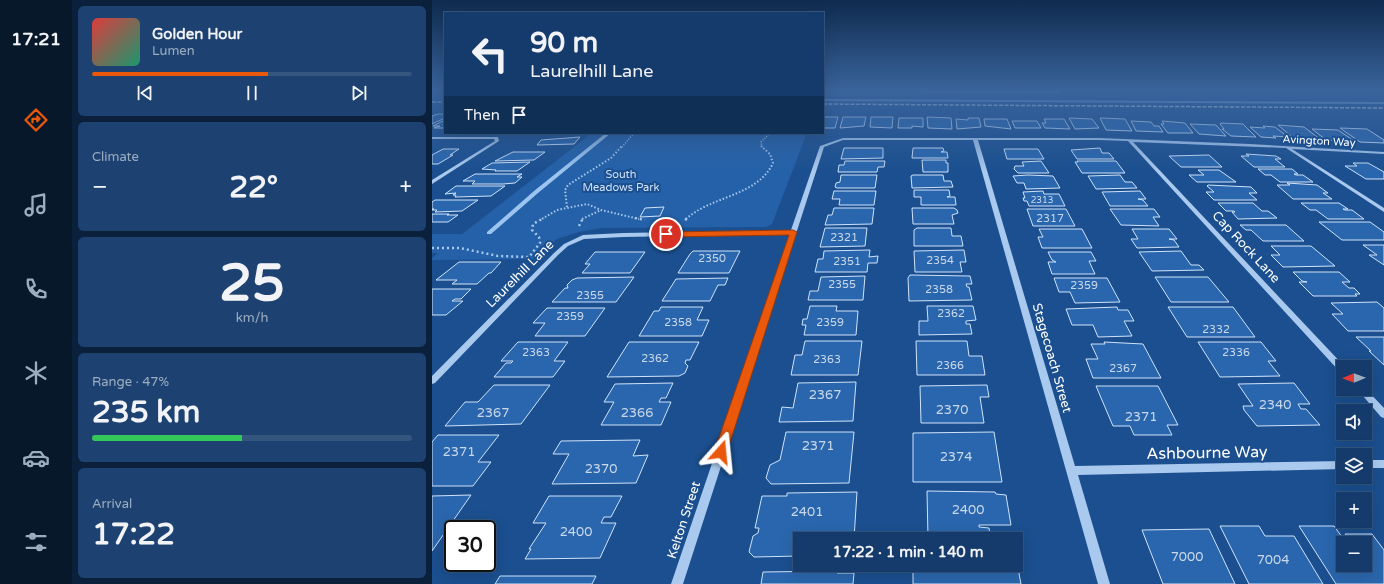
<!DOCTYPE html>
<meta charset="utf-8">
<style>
:root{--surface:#143b6b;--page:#1d4271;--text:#f1f3f6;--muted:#9dadc1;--line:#33557e;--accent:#ea580c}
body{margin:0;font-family:"Varela Round",sans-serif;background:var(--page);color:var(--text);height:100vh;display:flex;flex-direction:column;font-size:15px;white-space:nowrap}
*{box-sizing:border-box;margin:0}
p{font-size:13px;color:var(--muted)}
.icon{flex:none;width:22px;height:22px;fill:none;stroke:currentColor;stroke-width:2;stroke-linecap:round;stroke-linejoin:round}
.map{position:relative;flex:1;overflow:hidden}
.drawer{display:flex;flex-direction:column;gap:6px;padding:6px;background:#0b203b;width:360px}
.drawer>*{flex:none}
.banner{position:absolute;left:12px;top:12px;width:380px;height:122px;border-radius:0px;box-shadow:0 4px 16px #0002,0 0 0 1px var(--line);background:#143b6b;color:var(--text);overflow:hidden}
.needle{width:26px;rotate:269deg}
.tools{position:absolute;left:904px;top:360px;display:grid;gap:8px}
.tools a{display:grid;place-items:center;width:36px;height:36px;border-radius:0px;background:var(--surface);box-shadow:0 4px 16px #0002,0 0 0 1px var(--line);font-size:20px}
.speed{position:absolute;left:12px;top:520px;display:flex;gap:8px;font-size:20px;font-weight:700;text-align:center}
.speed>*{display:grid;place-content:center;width:52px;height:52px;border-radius:50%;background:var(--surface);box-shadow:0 4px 16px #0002,0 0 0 1px var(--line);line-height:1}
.speed .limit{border:2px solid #111;border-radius:6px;background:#fff;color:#111}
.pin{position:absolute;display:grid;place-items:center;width:34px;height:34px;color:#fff;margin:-17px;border:2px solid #fff;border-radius:50%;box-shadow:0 1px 4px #0007}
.me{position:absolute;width:44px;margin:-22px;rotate:18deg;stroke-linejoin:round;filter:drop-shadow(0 0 3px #0008)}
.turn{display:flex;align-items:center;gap:14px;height:84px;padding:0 20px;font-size:18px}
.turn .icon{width:52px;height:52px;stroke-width:2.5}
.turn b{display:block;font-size:28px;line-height:34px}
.then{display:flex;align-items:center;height:38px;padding:0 20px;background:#0003;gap:8px;font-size:15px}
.big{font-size:30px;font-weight:800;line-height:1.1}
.drawer .card{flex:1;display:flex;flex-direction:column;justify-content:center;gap:6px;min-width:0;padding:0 14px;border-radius:6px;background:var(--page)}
.drawer .dial{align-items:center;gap:0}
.dial b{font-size:52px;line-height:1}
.song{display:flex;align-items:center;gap:12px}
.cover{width:48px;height:48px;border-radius:6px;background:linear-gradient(135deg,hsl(0 70% 55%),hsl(160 70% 35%))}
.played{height:4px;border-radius:2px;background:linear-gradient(90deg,var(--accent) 55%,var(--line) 55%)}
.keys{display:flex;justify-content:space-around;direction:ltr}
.heat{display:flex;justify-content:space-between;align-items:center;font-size:22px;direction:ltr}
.charge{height:6px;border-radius:3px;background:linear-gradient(90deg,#34c759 47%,var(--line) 0)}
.trip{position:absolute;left:361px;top:532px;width:230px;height:40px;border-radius:0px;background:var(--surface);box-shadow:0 4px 16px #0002,0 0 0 1px var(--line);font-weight:800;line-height:40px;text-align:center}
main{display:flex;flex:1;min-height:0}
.menu{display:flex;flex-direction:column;width:72px;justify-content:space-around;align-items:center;background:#08182b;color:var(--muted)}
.menu .icon{width:28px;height:28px}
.menu .selected{color:var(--accent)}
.menu b{font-size:18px;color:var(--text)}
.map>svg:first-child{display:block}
.green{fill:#2461a8}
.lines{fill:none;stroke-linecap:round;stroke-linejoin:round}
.stream{fill:#9cc4f0;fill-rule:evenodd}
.building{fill:#2a66ad;stroke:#cfe3fa;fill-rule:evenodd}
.path-far2{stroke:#a9c9ee;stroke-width:1.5;stroke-dasharray:1 1.5;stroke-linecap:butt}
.path-far1{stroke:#a9c9ee;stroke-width:2;stroke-dasharray:1.5 2;stroke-linecap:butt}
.path{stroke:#a9c9ee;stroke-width:2.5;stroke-dasharray:2 3;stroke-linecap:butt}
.minor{fill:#a9c9ee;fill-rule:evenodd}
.rail{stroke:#fff;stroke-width:1.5;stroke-dasharray:4 1.5;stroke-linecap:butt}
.route{fill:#ea580c;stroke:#983908}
.labels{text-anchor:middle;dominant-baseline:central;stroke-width:4;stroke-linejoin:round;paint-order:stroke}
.far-number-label{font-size:9px;fill:#cad9ea}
.far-street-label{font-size:11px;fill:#fff;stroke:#1b4f8f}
.far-park-label{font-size:11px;fill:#cfe3fa;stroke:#1b4f8f}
.number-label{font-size:11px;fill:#cad9ea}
.street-label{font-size:13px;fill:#fff;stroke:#1b4f8f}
.near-number-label{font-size:13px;fill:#cad9ea}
.near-street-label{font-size:16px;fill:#fff;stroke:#1b4f8f}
</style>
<main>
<nav class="menu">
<b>17:21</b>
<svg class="icon selected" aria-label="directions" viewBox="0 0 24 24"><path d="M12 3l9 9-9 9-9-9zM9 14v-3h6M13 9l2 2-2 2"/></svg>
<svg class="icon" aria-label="music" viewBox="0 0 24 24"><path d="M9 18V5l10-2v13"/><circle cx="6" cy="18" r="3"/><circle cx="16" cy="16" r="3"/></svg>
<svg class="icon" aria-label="phone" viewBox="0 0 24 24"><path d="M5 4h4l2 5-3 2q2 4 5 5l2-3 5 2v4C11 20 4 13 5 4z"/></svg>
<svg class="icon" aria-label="climate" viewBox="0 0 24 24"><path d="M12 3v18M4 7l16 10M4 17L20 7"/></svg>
<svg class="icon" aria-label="car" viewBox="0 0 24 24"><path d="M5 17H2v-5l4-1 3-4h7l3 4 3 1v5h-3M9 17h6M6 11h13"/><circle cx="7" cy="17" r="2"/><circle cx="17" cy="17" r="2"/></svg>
<svg class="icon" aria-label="filters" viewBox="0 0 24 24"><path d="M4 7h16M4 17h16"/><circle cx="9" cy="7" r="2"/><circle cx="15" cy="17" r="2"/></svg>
</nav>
<section class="drawer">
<div class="card">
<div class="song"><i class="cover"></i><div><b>Golden Hour</b><p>Lumen</p></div></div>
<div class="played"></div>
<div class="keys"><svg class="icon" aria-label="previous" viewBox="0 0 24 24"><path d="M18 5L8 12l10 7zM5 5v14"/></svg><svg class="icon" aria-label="pause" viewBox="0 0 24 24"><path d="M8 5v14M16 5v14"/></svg><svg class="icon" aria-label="next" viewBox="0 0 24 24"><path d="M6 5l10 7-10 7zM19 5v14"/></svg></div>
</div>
<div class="card"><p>Climate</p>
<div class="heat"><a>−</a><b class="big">22°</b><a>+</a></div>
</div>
<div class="card dial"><b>25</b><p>km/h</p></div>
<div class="card"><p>Range · 47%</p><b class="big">235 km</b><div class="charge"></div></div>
<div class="card"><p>Arrival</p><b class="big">17:22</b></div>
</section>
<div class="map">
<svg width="952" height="584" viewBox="0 0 952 584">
<rect width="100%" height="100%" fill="#1b4f8f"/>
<g class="green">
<path d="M391,90h233l5,6 -238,-1z"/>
<path d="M160,133h215l-35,91 -6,3 -165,1 -22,4 -22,7 -24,20 -101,1v-2l6,-5h-6v-19h30z"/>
</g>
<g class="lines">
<g class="stream">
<path d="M391,99l561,3v2l-561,-3z"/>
<path d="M174,133h5l-73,60 -47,41h-4v-2l47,-41z"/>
</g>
</g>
<g class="building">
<path d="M6,114h7v4l-13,6v-8z"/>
<path d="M391,117h15l-3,11h-12z"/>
<path d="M411,117h23l-2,9 -24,2z"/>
<path d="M439,117h22l-1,11 -22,-1z"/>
<path d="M495,117l24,1 1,11 -24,-1z"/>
<path d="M467,118h24v9l-11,-1v2h-14z"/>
<path d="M536,118h11l2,9 -24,2 -1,-10 12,1z"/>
<path d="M637,118l23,1 7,9 -24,1z"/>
<path d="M668,118l25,1 7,12 -26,-1z"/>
<path d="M552,119h23l4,10 -26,-3z"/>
<path d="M612,119h20l6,10 -25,-1 -3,-5h4z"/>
<path d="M13,120v8h-11l6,-2h-7z"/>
<path d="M580,121h25l4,7h-26z"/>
<path d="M699,121l20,1 3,4h5l4,6 -27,-1z"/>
<path d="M730,121l23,2 8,10h-25l-7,-9h3z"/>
<path d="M789,123l22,1 13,13 -25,-1 -9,-7h2l-4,-5z"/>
<path d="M758,124l26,1 10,11 -27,-2z"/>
<path d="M846,125l26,2 17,13 -28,-2z"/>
<path d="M831,126l12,1 13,10 -15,-1 3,2 -15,-1 -11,-10 15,1z"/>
<path d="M908,128l27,1 17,11v3l-24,-1z"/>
<path d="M880,129l26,1 15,10 -14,-1 3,2 -16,-1z"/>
<path d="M148,137l-6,7 -37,1 4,-5z"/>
<path d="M412,148h39v10l-42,1z"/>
<path d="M481,148h30l1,3 -3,1h6l1,6h-36z"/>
<path d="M668,148l2,5h7l5,6h-37l-6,-9z"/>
<path d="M11,149h16l-9,6h3l-15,9h-6v-9z"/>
<path d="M572,149h34l6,10h-37z"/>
<path d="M81,152h32l-11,8 -39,1z"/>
<path d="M814,154l30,2 5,3h-6l10,8h-31l-13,-11h8z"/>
<path d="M777,155l13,12h-41l-12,-11z"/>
<path d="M490,160h24v3h2v9h-25z"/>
<path d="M413,161h40l-1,6h-6l-1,5h-39l1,-7h5z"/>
<path d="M609,161l8,12h-31l-4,-4 1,-3h9l-2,-4z"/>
<path d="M645,161h39l9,12h-43l-7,-11h3z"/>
<path d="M98,162l-13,9h-22l1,-1 -14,-1 10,-6z"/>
<path d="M921,163h15l16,9v7h-18l-21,-13h12z"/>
<path d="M826,169h34l6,5h-4l2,1h7l10,7h-33l-9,-7h-6z"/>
<path d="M766,170h21l17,12h-39l-8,-7h15z"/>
<path d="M43,174h47l-5,3h5l-7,6 -12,1h-31l3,-3h-12z"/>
<path d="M409,175h36l-2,13h-38l-2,-1 1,-4 4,-1z"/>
<path d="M481,175h30l1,6h7l2,6 -41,1 -1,-12z"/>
<path d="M596,175l25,1 7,12 -34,1 -2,-6h-7l-4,-7z"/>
<path d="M688,175l5,7h7l5,6 -41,1 -8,-13z"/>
<path d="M855,183l30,2 11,8h-5l9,6h-39l-16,-14h13z"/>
<path d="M776,185l43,2 6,6h-8l8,7h-43l-8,-8h8l-7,-6z"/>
<path d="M24,186h49l-14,10 -36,1 1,-2h-3l3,-2 -11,1z"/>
<path d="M482,190h35l1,6 -3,1h8l1,8h-35v-8h-7z"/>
<path d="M402,191h42l-2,14h-35l1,-6h-8z"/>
<path d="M611,191l1,3h15l6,12h-36l-2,-5h-3l-1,-3h2l-2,-6z"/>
<path d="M708,191l6,8h-8l5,1 5,6h-38l-8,-14z"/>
<path d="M3,200h43l-16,11 -27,1 2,-2h-5l2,-1h-2v-7z"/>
<path d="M786,203h35l9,8h6l9,7 -39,1 -6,-7h3l-1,-1h-8z"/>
<path d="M869,203h38l9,6h-5l2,1h7l12,9h-36l-12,-9h-6z"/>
<path d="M232,207l-4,9 -20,1 5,-9z"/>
<path d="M402,208h40l-2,16 -47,1 3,-10h4z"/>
<path d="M480,208h42l3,2 1,3 -6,2 2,9h-41z"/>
<path d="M595,209h39l9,17h-42z"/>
<path d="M678,209h44l6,8h-7l6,9 -38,-1z"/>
<path d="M0,214h17l-2,1h11l-10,7h-16z"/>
<path d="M887,222h51l14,10v8h-42z"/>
<path d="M808,225h46l18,16h-41l-12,-11h-5z"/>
<path d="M393,228h42l-2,18 -45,1z"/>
<path d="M485,228h34l1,8h9l2,10h-49v-16z"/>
<path d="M607,229h43l10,19h-50l-4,-11h5z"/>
<path d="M700,229h37l8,10h-8l5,1 5,7 -42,1 -6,-9h7z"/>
<path d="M931,245h21v20l-15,-10h8z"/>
<path d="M839,246h40l24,20 -52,1 -12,-12h9z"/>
<path d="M438,250l-1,7 9,-1 -1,7h-9l-1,9h-52l3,-13h5l1,-8z"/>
<path d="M532,250l2,12h-6l2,10h-47l-1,-21z"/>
<path d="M261,251h47l-11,22h-51l12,-19z"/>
<path d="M749,251l10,14h8l5,5 -52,1 -13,-19z"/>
<path d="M163,252h50l-15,21h-48l8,-9h-5z"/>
<path d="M616,252h43l5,9h-7l6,13h-43l-4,-12h8l-4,-2z"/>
<path d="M27,262h42l-10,11h-2l-12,11h-25l5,-4h-21z"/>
<path d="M861,272h46l11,10h-8l7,6h5l6,6h-5l2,2h-44l-14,-14h8l-5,-1z"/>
<path d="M478,275l60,1 2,8h-6l1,3h2l3,13 -63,1 -1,-23z"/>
<path d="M433,276l-2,24h-55l2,-9h8l3,-14z"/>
<path d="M202,277l-18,25h-64l13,-14h3l-1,-3 5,-5 5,-2z"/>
<path d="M723,277h53l21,25h-58z"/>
<path d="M296,278l-3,7h-7l-8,16h-48l14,-22z"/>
<path d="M622,278h53l13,24 -45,1 -5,-11h-11z"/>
<path d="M0,289h39l-10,10h-6l-3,2h11l-17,14h-14z"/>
<path d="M945,302l7,6v23h-36l-16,-17h11l-12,-11z"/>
<path d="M378,306h27l-1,5h22l-2,24h-52l2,-10h-4l1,-6h4z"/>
<path d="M495,306h46l3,14 -10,1v3h4l2,10 -53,1v-14h9z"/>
<path d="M229,307h42l-6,13h12l-7,16h-63l15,-25h5z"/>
<path d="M685,307l1,3h10l6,11h-10l8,15 -34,1 -5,-12h-21l-6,-16z"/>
<path d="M736,307h65l22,30h-68z"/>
<path d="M115,308h58l-20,28h-50l10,-13h-12z"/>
<path d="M924,337h28v28l-15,-14h2z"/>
<path d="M373,341h57l-4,34h-67l4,-20h7z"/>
<path d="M484,341h51l2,15h13l3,19h-68z"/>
<path d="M86,342h50l-14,19h11l-12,16h-59l12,-14h5l2,-2h-12z"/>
<path d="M197,342h70l-9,18h-4l-1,3 3,3 -3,7 -6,3 -72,1z"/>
<path d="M672,342l39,2 18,34h-68l-7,-19h12l-7,-15h14z"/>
<path d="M766,342h63l15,19h-8l12,15 -60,1z"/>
<path d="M424,382l-3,39 -74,1 3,-15 11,1 5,-25z"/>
<path d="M241,383l-7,15h-5l-2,4h12l-10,23h-60l13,-23h-10l11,-18z"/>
<path d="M862,383l16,21h-12l3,5h5l14,16 -63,1 -13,-16 -1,-4h10l-15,-22z"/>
<path d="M62,385h56l-29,39 -76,2 20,-24h13z"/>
<path d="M555,385l2,12h-9l4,26h-63l-1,-37z"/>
<path d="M664,386h62l20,39h-11l5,10h-38l-4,-9h-17z"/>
<path d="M354,432h68l-5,51 -78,1 -5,-6 4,-13 10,-5z"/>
<path d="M562,432l8,50h-89v-49z"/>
<path d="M6,435h61l-21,27h13l-18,24h-41v-44z"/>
<path d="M208,440l-7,16 15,-1 -12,28 -84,1 17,-30h-16l8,-13z"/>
<path d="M495,491l68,1 1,2 10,1 5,30h-32v2l10,1 1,7h-10l1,4 -53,-1z"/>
<path d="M425,492l-3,47h-54v17l-46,1 -5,-5 4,-16 5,-3 1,-5h-4l7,-32h25v-3z"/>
<path d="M39,495l-39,56v-55z"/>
<path d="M117,496h73l-11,21h-7l-3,6h15l-16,35 -75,1 6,-10h-2l17,-26h-13z"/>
<path d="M788,526h39l6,10h29l29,48h-74z"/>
<path d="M867,526h35l11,15h5l-5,-7h27l12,16v34h-48zM911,543h22v22h-22z"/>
<path d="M777,529l26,55h-72l-21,-54z"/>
<path d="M586,568l3,16h-108v-15z"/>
<path d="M405,571v2h17l-1,11h-92l2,-12z"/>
<path d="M68,576h96l-4,8h-97z"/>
</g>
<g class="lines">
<g class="path-far2">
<path d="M190,147l12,-14"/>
<path d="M330,147l-1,-5 9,-9"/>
</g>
<g class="path-far1">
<path d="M135,207l-2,-17 3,-5 43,-27 11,-12"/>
<path d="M110,219l15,-9 30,-6 14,6 38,9"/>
<path d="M150,219l19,-9"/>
<path d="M254,219c25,-23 72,-23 87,-56l-3,-9 -9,-8"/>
</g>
<g class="path">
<path d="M203,218l10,2"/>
<path d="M253,220l3,-2"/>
<path d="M147,226l4,-8"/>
<path d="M0,248h28l38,8 31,1 11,-14 -1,-6 -7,-7 1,-6 11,-6"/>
</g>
<g class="minor">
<path d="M479,90l145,1 -1,-1h4l2,2 -2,1h-132z"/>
<path d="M0,137h66l1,4 -67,43v-4l63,-39 -1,-2h-62z"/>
<path d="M411,138h256l151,6 134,8v2l-92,-5 92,59v4l-98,-64 -153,-6 212,225h-2v6l-3,-1 -212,-231 -29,-1h-121l97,326 268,-5v8l-265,6 32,109h-12l-125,-444h-130l-19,7 -141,437h-12l119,-350 -167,3 -39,2 -16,7 -10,9 -123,128 -3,1v-8l122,-123 10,-9 19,-9 40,-2 168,-3 29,-84z"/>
<path d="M933,388l19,20v10l-3,-1 -24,-28h8z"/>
<rect x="933" y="460" width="19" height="8"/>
</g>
<g class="rail">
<path d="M0,102h13"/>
<path d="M391,104l561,4"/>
</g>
</g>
<linearGradient id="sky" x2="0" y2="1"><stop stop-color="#0f2b4f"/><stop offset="0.52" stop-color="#39639b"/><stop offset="1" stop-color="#39639b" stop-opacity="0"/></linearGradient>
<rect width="952" height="172" fill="url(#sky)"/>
<path class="route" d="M361,230l4,2 -70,220 -2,4 -4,2 -5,-2 -2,-4 75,-217 -123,2 -4,-3 4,-2z"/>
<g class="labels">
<g class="far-number-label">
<text x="610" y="200">2313</text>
</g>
<g class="far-street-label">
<text transform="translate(887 141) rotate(3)">Avington Way</text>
</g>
<g class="far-park-label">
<text x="189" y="174">South<tspan x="189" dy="13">Meadows Park</tspan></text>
</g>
<g class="number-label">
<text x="618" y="218">2317</text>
<text x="412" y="237">2321</text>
<text x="280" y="258">2350</text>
<text x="508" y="260">2354</text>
<text x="415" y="261">2351</text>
<text x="410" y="284">2355</text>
<text x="652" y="285">2359</text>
<text x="507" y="289">2358</text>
<text x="158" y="295">2355</text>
<text x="519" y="313">2362</text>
<text x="138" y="316">2359</text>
<text x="246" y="322">2358</text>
<text x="398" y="322">2359</text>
<text x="784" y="329">2332</text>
<text x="104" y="352">2363</text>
<text x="804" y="352">2336</text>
<text x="223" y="358">2362</text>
<text x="395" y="359">2363</text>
<text x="518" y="365">2366</text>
<text x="691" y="368">2367</text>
</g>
<g class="street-label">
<text transform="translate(814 247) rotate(47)">Cap Rock Lane</text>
<text transform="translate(88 274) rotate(-45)">Laurelhill Lane</text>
<text transform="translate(620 358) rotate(74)">Stagecoach Street</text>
<text transform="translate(252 520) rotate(-72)">Kelton Street</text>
</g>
<g class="near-number-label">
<text x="393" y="395">2367</text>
<text x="843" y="405">2340</text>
<text x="520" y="410">2370</text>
<text x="61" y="413">2367</text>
<text x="205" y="413">2366</text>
<text x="709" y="417">2371</text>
<text x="386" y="446">2371</text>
<text x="27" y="452">2371</text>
<text x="524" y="457">2374</text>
<text x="169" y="469">2370</text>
<text x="536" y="510">2400</text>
<text x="375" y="512">2401</text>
<text x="144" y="532">2400</text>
<text x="755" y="557">7000</text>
<text x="841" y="560">7004</text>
</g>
<g class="near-street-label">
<text transform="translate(775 453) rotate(-1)">Ashbourne Way</text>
</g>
</g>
</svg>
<div class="tools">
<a><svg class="needle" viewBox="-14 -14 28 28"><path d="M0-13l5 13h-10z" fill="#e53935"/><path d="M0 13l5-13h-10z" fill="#9dadc1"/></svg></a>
<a><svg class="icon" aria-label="sound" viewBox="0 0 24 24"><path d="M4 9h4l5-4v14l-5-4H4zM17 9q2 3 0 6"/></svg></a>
<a><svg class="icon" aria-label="layers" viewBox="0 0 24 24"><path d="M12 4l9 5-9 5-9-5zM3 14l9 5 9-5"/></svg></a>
<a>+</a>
<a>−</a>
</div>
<div class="speed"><div class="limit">30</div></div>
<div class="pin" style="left:234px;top:234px;background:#d93025"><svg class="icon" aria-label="arrive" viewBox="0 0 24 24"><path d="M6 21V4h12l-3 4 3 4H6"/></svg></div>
<svg class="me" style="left:289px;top:452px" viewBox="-20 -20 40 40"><path d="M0-17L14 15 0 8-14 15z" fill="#ea580c" stroke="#fff" stroke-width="4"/></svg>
<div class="trip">17:22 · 1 min · 140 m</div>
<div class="banner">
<div class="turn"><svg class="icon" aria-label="left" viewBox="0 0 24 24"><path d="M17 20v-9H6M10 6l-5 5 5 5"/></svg><div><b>90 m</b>Laurelhill Lane</div></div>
<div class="then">Then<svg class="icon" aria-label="arrive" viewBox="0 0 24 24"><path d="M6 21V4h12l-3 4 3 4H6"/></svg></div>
</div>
</div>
</main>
